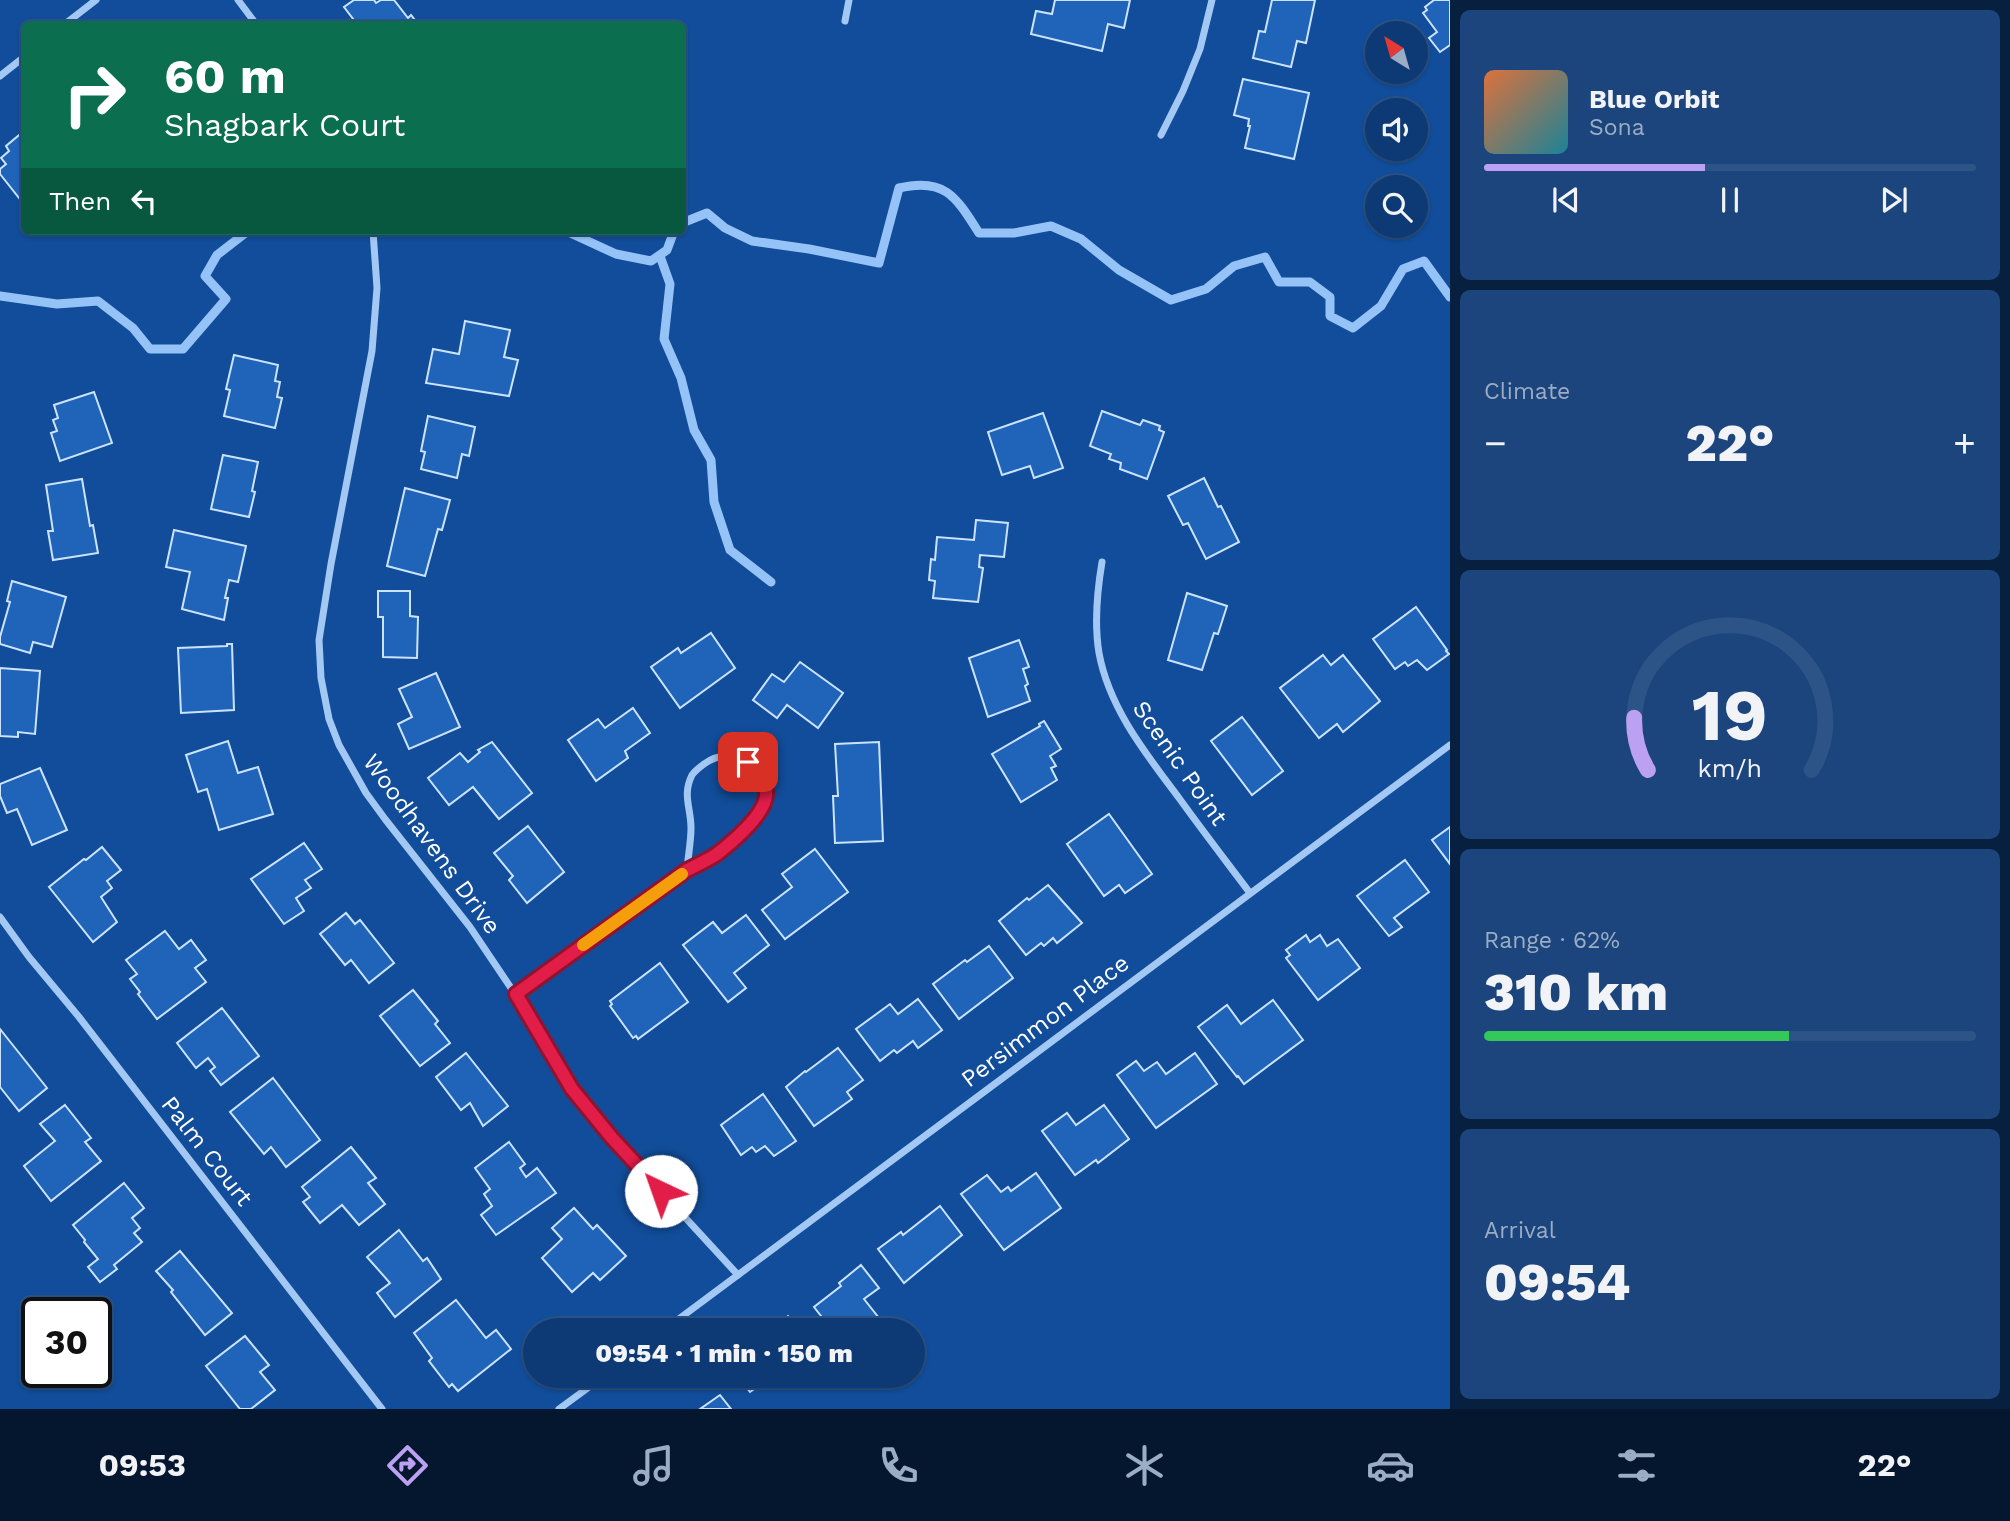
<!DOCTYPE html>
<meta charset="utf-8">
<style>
:root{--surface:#0d3a74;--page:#1b457c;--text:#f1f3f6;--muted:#9aadc5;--line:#2d5486;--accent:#bca0f2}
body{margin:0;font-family:"Work Sans",sans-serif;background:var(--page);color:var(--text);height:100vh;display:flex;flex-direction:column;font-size:26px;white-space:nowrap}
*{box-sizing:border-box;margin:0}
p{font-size:23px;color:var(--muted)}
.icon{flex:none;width:38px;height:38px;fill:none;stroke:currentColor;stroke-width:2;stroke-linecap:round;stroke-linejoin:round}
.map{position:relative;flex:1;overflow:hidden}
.sheet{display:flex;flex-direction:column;gap:10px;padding:10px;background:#072040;width:560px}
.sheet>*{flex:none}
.guide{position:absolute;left:21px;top:21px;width:665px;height:214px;border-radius:10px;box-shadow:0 2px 5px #0004,0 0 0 2px var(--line);background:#0b6e4f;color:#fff;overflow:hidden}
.needle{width:46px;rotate:323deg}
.tools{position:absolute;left:1365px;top:21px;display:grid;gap:14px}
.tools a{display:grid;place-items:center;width:63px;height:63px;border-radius:50%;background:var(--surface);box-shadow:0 2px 5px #0004,0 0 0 2px var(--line);font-size:35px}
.speed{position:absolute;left:21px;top:1297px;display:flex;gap:14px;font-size:35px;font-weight:700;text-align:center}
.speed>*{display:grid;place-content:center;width:91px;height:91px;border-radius:50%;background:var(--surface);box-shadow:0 2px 5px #0004,0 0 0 2px var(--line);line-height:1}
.speed .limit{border:4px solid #111;border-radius:10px;background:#fff;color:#111}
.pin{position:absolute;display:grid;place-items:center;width:60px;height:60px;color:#fff;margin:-30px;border-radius:14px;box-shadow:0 4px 10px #0006}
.me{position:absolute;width:77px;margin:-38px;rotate:318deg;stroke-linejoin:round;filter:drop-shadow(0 0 5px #0008)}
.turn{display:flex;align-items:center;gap:24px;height:147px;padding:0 28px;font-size:32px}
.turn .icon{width:91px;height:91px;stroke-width:2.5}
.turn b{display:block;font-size:49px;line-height:60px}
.then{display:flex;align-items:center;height:66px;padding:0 28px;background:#0003;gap:14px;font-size:26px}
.big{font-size:52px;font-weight:800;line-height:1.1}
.sheet .widget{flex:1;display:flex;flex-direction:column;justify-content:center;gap:10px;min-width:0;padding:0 24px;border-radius:10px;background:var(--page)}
.sheet .dial{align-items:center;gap:0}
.dial svg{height:182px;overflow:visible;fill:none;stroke:var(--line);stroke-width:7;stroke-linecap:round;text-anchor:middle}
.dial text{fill:var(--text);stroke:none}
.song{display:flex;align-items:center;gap:21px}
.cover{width:84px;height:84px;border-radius:10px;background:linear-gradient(135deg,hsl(20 70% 55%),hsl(190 70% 35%))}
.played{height:7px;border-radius:4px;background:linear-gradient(90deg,var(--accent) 45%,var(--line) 45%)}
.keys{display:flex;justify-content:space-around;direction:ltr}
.heat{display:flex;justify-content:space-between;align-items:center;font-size:38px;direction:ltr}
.charge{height:10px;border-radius:5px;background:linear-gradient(90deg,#34c759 62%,var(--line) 0)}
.trip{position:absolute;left:523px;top:1318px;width:402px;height:70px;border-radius:35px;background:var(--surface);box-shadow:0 2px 5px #0004,0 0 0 2px var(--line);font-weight:800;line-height:70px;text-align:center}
.dock{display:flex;height:112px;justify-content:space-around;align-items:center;background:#05172e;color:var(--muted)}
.dock .icon{width:49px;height:49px}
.dock .active{color:var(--accent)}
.dock b{font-size:32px;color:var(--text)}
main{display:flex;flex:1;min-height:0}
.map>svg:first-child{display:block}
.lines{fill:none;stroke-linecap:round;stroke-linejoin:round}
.stream{stroke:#96c3f7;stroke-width:9}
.building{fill:#1f64b9;stroke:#cce3fe;stroke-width:2}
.minor{stroke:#a4c8f4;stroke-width:7}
.route-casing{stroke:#92132f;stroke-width:18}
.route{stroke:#e11d48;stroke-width:12}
.slow{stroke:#f59e0b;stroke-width:12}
.labels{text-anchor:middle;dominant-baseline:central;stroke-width:7;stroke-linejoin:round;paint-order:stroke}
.street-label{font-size:24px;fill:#fff;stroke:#114d9a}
</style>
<main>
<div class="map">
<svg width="1450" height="1409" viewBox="0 0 1450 1409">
<rect width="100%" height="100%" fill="#114d9a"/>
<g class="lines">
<g class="stream">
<path d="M682,223l25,-10 18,15 27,13 57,8 70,14 20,-75c46,-11 57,9 80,45h35l37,-7 30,13 38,31 52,30 35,-11 28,-23 31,-9 14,25h31l20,15v19l23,12 28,-22 22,-37 21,-8 26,36"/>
<path d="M566,231l50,23 35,7 16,-11 7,-19"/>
<path d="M660,256l10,28 -6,55 17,39 13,52 17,30 3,42 16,48 41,32"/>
<path d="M0,296l57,8 41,-3 35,27 17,21h33l43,-50 -21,-23 12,-21 31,-24"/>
</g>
</g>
<g class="building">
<path d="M354,0h20l2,3 5,-3h13l14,18 3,-3 7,9h-61l-13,-17z"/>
<path d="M1055,0h75l-6,28 -16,-4 -6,27 -71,-17 5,-23 16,3z"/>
<path d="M1272,0h43l-9,43 -9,-2 -6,26 -38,-9 6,-27 6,1z"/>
<path d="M1434,0h16v45l-10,7 -11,-14 8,-6 -14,-19 4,-3 -2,-3z"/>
<path d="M1243,79l66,14 -15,66 -49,-11 5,-22h-2l1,-7 -15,-4z"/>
<path d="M24,131v71l-1,1 -23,-29v-5l6,-5 -5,-6 8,-7 -3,-5z"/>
<path d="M465,321l45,9 -6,27 14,3 -9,36 -83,-13 7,-34 26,5z"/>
<path d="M234,355l44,10 -3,16 5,1 -3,15 5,1 -7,30 -51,-12 6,-26 -4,-1z"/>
<path d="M94,392l18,51 -52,18 -9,-28 6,-2 -4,-11 5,-2 -4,-13z"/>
<path d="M1102,411l38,14 3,-5 17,6 -1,4 5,2 -17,47 -27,-10 1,-6 -12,-4 2,-5 -21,-8z"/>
<path d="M1043,413l20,55 -29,10 -4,-12 -28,9 -14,-43z"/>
<path d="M428,416l47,11 -6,29 -7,-2 -5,24 -36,-9 4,-17 -4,-1z"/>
<path d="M223,455l35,7 -6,29 3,1 -6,25 -38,-8z"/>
<path d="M1204,478l14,29 3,-1 18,36 -33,17 -18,-36 -5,2 -15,-29z"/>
<path d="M82,479l8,47 3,-1 5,28 -45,7 -5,-29h5l-7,-46z"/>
<path d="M405,488l45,12 -8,30 -4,-1 -13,47 -38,-10z"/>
<path d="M976,520l32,3 -4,34 -24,-2 -1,12 4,1 -5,34 -45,-4 2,-17 -6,-1 2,-21 4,1 2,-23 37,3z"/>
<path d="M174,530l72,16 -8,36 -9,-2 -4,18h3l-4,22 -42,-11 8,-37 -24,-5z"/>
<path d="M12,581l54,16 -14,50 -19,-5 -3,11 -30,-9v-7l10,-35 -3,-1z"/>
<path d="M378,591h32v25l8,1 -1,41 -34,-1v-40h-5z"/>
<path d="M1187,593l40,13 -9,28 -4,-1 -12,37 -34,-10z"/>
<path d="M1416,607l31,43 -1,1 3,3 -22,16 -10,-10 -9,6 -3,-4 -10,7 -22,-30z"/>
<path d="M711,633l24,35 -55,40 -29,-41 27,-19 3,5z"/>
<path d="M1019,640l10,27 -6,2 5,15 -3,2 5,15 -42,16 -19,-59z"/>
<path d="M227,644h5l2,66 -53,3 -3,-65 49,-2z"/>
<path d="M1323,655l8,10 12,-10 37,46 -37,31 -6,-8 -18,14 -39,-50z"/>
<path d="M800,662l43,31 -25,35 -31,-23 -10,13 -24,-18 19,-26 12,8z"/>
<path d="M0,668l40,3 -5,63 -17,-2v5l-18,-1z"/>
<path d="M436,673l24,54 -51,22 -11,-25 14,-7 -13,-28z"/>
<path d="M633,708l17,25 -25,18 3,7 -32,23 -28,-41 30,-21 7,9z"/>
<path d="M1242,717l41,54 -31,24 -41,-54z"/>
<path d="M1044,721l17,28 -11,7 6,10 -5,2 6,12 -36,22 -29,-48 48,-28 -1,-2z"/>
<path d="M228,741l10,32 20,-6 15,47 -54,16 -12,-41 -9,3 -12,-37z"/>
<path d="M492,742l40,51 -33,26 -26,-32 -24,18 -21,-27 32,-25 8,9 12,-10 -2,-2z"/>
<path d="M879,742l4,99 -48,2 -2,-47h5l-3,-52z"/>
<path d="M40,768l27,62 -35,15 -15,-36 -10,4 -7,-17v-12z"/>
<path d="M1109,814l43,60 -27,19 -6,-8 -15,11 -37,-52z"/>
<path d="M528,826l36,46 -37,31 -18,-23 4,-4 -19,-23z"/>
<path d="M1450,827v37l-18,-24z"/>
<path d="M304,843l18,26 -17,11 6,8 -15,10 8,13 -20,13 -33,-45z"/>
<path d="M102,847l19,23 -14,11 5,7 -11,9 16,25 -24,20 -44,-55 35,-28 2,1z"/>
<path d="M815,849l33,43 -63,47 -23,-29 30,-23 -10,-13z"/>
<path d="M1405,860l24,32 -35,26 8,9 -13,9 -32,-40z"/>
<path d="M1048,885l34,38 -25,20 -4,-5 -9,8 -3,-3 -15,12 -27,-34 28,-23 2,2z"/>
<path d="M346,913l9,11 5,-4 34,43 -25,20 -18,-23 -6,5 -25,-31z"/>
<path d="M746,915l23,30 -35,28 12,15 -18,14 -45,-57 30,-23 9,11z"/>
<path d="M165,931l14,18 12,-9 15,20 -11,8 11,14 -49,37 -19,-25 2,-2 -10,-13 7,-5 -11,-14z"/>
<path d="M1306,935l4,7 10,-7 7,11 11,-7 22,29 -42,32 -32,-42 4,-3 -4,-5z"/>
<path d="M989,946l24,32 -54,41 -26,-35 32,-24 2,2z"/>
<path d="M660,963l28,39 -50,37 -2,-3 -3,2 -23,-32 2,-2 -2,-3z"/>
<path d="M413,990l25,31 -3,3 15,19 -30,23 -40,-50z"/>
<path d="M918,999l24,31 -24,18 -5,-7 -16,12 -3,-3 -14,11 -24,-32 34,-25 8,10z"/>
<path d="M1273,1000l30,40 -59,44 -6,-8 -1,1 -39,-50 29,-22 14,19z"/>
<path d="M222,1008l37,48 -38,29 -11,-14 5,-4 -7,-9 -12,10 -19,-25z"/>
<path d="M0,1029l47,59 -28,23 -19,-24z"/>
<path d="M838,1048l25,32 -16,12 5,7 -38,27 -28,-39 19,-16 1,1z"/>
<path d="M466,1053l42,53 -25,20 -13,-23 -9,7 -25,-33z"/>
<path d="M1195,1053l22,31 -61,44 -39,-53 19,-14 8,10 13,-9 9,12z"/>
<path d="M273,1078l47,62 -34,27 -15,-20 -7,7 -34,-42z"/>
<path d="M763,1094l33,47 -22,15 -9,-10 -9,6 -4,-5 -11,8 -20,-30z"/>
<path d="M65,1105l26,33 -6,4 16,19 -50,40 -27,-35 31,-25 -15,-17z"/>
<path d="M1104,1105l25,34 -31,24 -2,-3 -21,15 -33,-44 25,-18 9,12z"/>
<path d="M509,1142l16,22 -5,4 6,9 11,-9 19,25 -60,42 -15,-20 11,-9 -8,-12 6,-5 -15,-21z"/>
<path d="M351,1147l25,31 -8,5 17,21 -26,21 -17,-20 -22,18 -17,-21 7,-5 -8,-10z"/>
<path d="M1036,1173l25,35 -57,42 -43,-56 26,-19 14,17 7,-5 3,4z"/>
<path d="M124,1183l20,25 -12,10 8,10 -6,5 8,9 -28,23 3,4 -17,13 -12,-15 10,-8 -14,-17 1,-2 -12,-15z"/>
<path d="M940,1206l22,29 -58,48 -26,-34 23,-17 2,3z"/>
<path d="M574,1208l19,21 4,-4 29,31 -26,24 -7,-7 -21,19 -30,-34 20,-19 -10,-11z"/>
<path d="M399,1230l24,31 4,-3 14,21 -46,38 -18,-24 13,-10 -23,-26z"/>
<path d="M180,1251l52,62 -27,22 -34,-43 2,-2 -17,-19z"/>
<path d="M861,1265l18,23 -15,11 15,19 -16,12h-31l-18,-23 27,-21 -2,-3z"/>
<path d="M456,1300l30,38 10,-8 15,19 -53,42 -6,-7 -3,3 -20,-26 3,-3 -18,-25z"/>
<path d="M788,1316l10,14h-31z"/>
<path d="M245,1336l24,29 -9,7 15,18 -24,19h-11l-34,-43z"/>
<path d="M738,1376h35l-23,16z"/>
<path d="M720,1395l11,14h-31z"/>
</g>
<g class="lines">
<g class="minor">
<path d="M238,0l18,24"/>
<path d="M845,21l4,-21"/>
<path d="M65,24l31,-24"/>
<path d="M0,76l24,-19"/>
<path d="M1161,135l22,-44 17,-42 12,-49"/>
<path d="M373,231l4,57 -5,63 -41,213 -12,76 2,38 8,41 10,26 27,48 19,26 85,108 45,67 57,95 40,49 126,137"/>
<path d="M1102,562c-5,30 -8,61 -3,91 10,55 47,101 80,145 23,32 47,63 71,95"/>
<path d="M0,917l29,40 50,60 303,392"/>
<path d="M515,994l172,-124c10,-5 20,-9 29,-15 15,-11 50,-41 50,-60 0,-8 -4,-14 -8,-20 -12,-19 -35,-25 -54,-11 -4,3 -9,7 -12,11 -10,20 -1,33 -1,53 0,14 -3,28 -4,42"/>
<path d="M664,1330l786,-585"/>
<path d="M559,1409l45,-33"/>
</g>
</g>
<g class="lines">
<g class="route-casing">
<path id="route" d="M661,1191l-49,-53 -40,-49 -56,-95 171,-124c10,-5 21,-10 30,-16 14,-11 48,-39 49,-59 1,-12 -11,-24 -18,-33"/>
</g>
<use href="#route" class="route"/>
<path class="slow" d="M583,945l99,-71"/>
</g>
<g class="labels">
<g class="street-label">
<text transform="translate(1180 763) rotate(55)">Scenic Point</text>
<text transform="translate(432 844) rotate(54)">Woodhavens Drive</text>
<text transform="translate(1045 1021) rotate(-37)">Persimmon Place</text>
<text transform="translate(207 1151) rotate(52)">Palm Court</text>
</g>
</g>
</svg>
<div class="tools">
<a><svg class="needle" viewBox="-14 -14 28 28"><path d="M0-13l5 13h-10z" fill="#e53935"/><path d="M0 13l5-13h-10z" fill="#9aadc5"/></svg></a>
<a><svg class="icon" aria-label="sound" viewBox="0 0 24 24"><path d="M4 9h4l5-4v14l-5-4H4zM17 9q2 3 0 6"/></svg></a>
<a><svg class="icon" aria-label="search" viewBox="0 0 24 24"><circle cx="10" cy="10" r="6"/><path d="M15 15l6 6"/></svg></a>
</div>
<div class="speed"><div class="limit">30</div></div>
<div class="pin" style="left:748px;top:762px;background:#d93025"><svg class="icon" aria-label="arrive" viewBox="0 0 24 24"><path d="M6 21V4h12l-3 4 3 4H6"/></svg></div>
<svg class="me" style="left:661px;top:1191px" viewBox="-20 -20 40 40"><circle r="19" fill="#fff"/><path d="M0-13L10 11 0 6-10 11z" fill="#e11d48"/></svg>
<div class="trip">09:54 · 1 min · 150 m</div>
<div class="guide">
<div class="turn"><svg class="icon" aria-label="right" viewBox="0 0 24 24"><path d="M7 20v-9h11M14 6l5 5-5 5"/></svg><div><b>60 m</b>Shagbark Court</div></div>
<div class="then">Then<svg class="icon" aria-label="left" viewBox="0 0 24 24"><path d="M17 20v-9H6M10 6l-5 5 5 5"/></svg></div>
</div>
</div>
<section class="sheet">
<div class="widget">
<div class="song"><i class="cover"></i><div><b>Blue Orbit</b><p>Sona</p></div></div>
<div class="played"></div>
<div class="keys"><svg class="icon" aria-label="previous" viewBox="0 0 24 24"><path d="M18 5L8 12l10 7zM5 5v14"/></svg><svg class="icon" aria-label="pause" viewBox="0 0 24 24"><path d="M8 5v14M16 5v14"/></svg><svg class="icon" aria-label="next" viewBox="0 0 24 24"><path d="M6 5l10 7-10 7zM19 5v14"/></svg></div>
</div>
<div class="widget"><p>Climate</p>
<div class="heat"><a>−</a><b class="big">22°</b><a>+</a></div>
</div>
<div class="widget dial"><svg viewBox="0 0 100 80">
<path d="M14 69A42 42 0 1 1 86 69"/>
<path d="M14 69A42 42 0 0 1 8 46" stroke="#bca0f2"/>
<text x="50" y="56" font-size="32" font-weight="700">19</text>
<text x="50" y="72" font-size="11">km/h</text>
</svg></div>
<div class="widget"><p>Range · 62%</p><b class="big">310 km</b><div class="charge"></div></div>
<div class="widget"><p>Arrival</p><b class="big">09:54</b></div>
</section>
</main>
<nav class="dock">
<b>09:53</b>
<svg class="icon active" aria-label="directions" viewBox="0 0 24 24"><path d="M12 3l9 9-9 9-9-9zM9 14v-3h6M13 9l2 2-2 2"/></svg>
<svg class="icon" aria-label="music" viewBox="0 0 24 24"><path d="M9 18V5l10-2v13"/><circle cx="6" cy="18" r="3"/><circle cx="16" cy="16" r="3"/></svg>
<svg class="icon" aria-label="phone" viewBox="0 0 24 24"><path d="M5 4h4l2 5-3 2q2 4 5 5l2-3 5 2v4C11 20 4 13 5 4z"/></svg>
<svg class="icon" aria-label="climate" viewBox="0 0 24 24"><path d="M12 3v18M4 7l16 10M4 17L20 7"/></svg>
<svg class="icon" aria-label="car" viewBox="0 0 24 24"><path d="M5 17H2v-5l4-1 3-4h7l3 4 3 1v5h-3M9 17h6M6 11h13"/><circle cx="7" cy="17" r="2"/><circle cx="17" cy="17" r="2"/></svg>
<svg class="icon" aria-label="filters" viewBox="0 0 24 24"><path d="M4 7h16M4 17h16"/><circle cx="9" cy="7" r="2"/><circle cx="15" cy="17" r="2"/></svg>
<b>22°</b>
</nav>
